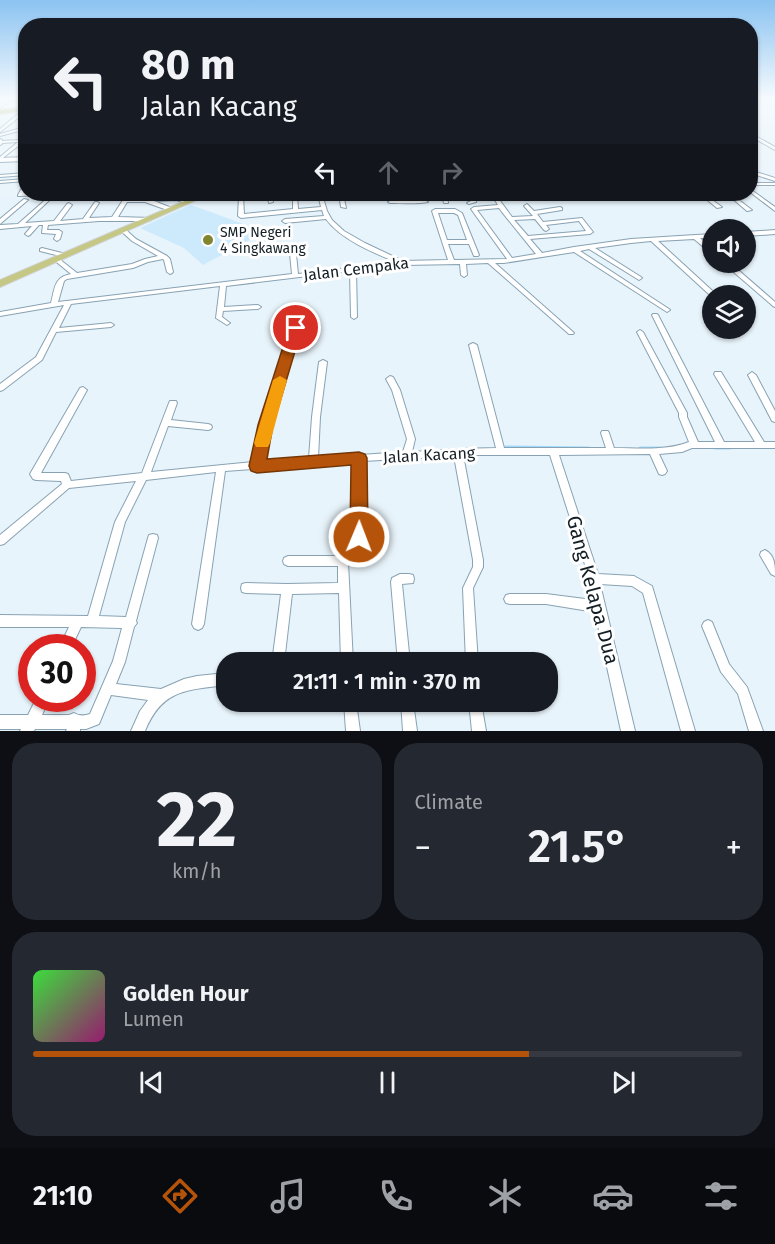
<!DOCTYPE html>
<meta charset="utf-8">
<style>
:root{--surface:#171b24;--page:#242831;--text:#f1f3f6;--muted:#9ea1a6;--line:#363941;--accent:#b45309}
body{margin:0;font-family:"Fira Sans",sans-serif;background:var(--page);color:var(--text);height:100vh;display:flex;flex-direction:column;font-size:22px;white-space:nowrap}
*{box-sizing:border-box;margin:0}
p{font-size:20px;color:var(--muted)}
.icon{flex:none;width:33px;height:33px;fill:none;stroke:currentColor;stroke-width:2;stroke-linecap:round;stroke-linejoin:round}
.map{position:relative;height:731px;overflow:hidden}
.sheet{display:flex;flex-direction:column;gap:12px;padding:12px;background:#0d0f14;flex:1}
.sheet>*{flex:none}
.hud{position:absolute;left:18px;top:18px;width:740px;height:183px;border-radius:24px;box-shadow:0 2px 4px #0004;background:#171b24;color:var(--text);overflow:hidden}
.fabs{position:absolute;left:702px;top:219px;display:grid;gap:12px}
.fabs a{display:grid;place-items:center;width:54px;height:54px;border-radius:50%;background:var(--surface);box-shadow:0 2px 4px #0004;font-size:30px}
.speed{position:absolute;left:18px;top:634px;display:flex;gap:12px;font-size:30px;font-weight:700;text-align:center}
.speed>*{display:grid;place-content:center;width:78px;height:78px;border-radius:50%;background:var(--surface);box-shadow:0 2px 4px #0004;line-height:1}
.speed .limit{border:9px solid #d22;background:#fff;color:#111}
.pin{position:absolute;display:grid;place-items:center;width:51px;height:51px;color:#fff;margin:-26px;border:3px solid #fff;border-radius:50%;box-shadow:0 2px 6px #0007}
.me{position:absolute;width:66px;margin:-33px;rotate:1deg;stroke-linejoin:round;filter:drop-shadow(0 0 4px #0008)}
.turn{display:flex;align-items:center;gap:21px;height:126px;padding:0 24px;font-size:27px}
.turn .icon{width:78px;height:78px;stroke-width:2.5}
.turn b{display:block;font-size:42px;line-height:51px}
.lanes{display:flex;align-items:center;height:57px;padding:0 24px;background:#0003;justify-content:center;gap:30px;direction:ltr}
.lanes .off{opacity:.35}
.big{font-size:45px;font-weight:600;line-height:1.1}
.sheet .card{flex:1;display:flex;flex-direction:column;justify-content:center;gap:9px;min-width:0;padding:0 21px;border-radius:24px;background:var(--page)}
.sheet .dial{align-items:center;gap:0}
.dial b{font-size:78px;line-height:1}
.song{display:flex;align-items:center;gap:18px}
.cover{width:72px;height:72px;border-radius:9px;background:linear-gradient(135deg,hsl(120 70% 55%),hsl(320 70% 35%))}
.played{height:6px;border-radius:3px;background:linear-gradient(90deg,var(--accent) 70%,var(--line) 70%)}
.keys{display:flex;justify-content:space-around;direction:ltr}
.heat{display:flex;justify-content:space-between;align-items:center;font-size:33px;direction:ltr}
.sheet .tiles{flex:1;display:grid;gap:12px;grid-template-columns:1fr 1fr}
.card:last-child{grid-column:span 2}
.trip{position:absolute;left:216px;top:652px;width:342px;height:60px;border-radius:24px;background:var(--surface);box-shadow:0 2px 4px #0004;font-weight:600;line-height:60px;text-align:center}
.menu{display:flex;height:96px;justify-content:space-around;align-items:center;background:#090b0e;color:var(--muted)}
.menu .icon{width:42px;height:42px}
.menu .selected{color:var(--accent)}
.menu b{font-size:27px;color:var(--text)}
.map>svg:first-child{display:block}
.built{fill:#cdeafc}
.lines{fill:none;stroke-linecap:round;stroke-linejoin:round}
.stream-far1{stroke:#9fdafe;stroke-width:1.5}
.stream{stroke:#9fdafe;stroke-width:3}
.minor-casing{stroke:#88a2b3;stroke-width:2}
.tertiary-casing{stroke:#88a2b3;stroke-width:2}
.primary-casing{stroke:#d0d2d3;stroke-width:2}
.trunk-casing{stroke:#d0d2d3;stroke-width:2}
.minor{fill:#fff;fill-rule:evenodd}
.tertiary{fill:#fff;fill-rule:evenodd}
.primary{fill:#c5c785;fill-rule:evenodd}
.trunk{fill:#b2b45c;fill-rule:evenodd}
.route{fill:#b45309;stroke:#753606;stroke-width:1.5}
.slow{fill:#f59e0b}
.poi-dot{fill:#828530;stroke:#fff;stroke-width:2}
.labels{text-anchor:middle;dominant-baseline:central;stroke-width:6;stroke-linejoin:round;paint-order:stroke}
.far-poi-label{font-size:14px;fill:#141f25;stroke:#fff;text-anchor:start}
.street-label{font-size:16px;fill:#141f25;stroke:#fff}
.near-street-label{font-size:20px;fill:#141f25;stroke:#fff}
</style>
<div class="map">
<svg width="775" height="731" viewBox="0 0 775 731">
<rect width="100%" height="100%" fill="#e8f4fb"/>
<path class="built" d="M190,205l10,3 65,24 -62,33 -19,-17 -44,-20z"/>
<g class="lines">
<g class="stream-far1">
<path d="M750,183h25"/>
<path d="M263,194h22"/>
</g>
<g class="stream">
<path d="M506,447l83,1"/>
<path d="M640,448h21"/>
<path d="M715,448h15"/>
</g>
<g class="minor-casing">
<g id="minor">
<path d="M9,99h4l-13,9v-3z"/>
<path d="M25,127l1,2 -26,7v-2z"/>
<path d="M750,133l25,14v3l-25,-14z"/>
<path d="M26,137v3l-26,20v-3l18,-15 -16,1h-1v-2l20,-1z"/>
<path d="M750,170l25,8v3l-25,-8z"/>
<path d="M26,173v2l-26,2v-2z"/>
<path d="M26,179v2l-26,2v-2z"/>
<rect x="750" y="183" width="25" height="2"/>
<path d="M24,184h2v6l-3,3 22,1 -2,1 -25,1v-1z"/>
<path d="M750,189l25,18v4l-25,-19z"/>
<path d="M52,194h4l-31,29 29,-2 13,-17 2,-1 3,2 -12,16 23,-2 12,-17h2l2,1 -10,15 23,-1 11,-17 21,-1 4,-5h4l-2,4h26l13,4 -2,1 -11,-3 -22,1 18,7 1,1 -3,2 -25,-9h-18l-9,15 33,1v2l-2,1h-50l-51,4 -1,5h12l3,2 -2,7 -3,2 -3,-2 2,-5 -14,-1 1,-8h-4l-9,10 -2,1 -3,-2 7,-8 -32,3v-4l18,-1z"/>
<path d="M74,194h36l-2,1 -32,1 -2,-1z"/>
<path d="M240,194h24v1l8,2 1,5 -4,1 -1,-4 -8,-2v-2l-17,1 1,18 49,-5v-15h4l1,15 23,-2 -3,-13h4l5,17 5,9 12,11 21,12 38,18 45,-1 -16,-49 3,-2h20l7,4 17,42 -1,1h-4l-5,-12h-21l6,16 53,-1 -36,-50 3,-2 24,-2 -7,-11h4l17,23 21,-1 -9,-10 3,-2 7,7 26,-4 2,1v2l-25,4 6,8 39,-4 11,14 -3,2 -60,5 12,14 32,-6 57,-8 81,-5v4h-12l12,11v5l-18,-15 -36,2 60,55h-6v1l-61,-56 -20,2 -36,5 46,29 1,1 -3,2 -50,-31 -9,2 89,58 1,1 -3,2 -93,-60 -70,11h-9l78,69 1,1 -1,1h-4l-81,-71 -22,1 1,11 -3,2 -3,-2 -1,-11 -56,1 -48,5 1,47 -3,2 -3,-2 -1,-46 -124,15 -2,21 34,-2 3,2 -3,2 -35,2 -1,6 8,6 -3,2 -11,-7 4,-32 -149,18 -12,24 52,-5 3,2 -3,2 -55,5 -14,28 -39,30 -3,1v-7l36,-27 28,-52 -64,11v-4l51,-9c4,-15 3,-26 20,-29l-17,-14v-2h4l19,15 55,-9 13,-5 13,-3 -26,-15 -11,-10v-2h4l11,10 31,17 3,3 3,13 -1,1 -2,1 -3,-2 -3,-12 -1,-1 -15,3 -15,6 -66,11 -3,2 -6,21 234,-28 -2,-20 3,-2 3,2 2,20 98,-12c-22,-9 -56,-23 -70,-43l-41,4 -3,-2 3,-2 39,-3 -2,-6 -81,8 -3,-2 1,-20 -41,2 -2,-1 2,-1zM499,208l3,4 34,42 -24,4 -35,-48zM438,213h16l4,2 9,25h-20zM535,219l9,11 2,1 3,-2 -3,-4 33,-4 7,10 -58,5 -14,-16z"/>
<path d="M339,194h4l3,14 -5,-1z"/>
<path d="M409,194h4l2,6 11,1 2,1c-8,2 -27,1 -38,1l-2,-1 2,-1 20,-1z"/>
<path d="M441,194h4l3,8v1h-4z"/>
<path d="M471,194h4l1,8 -7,2 -2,-1 4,-2z"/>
<path d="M520,194h4l2,4v1h-4z"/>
<path d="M700,194h4l18,13 -5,1z"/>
<path d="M727,194h4l21,16 -5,1z"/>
<path d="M24,199l4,1 -28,24v-5z"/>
<path d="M775,230v4l-29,2v-4z"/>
<path d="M42,248l24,6 1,1 -3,2 -24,-6v-2z"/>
<path d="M722,262h7l46,40v5l-2,-1z"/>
<path d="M301,309l3,2 -34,114 -8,37 47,-4 3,-41 7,-55 4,-2 4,2 -7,55 -2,41 85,-6 4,-13 -15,-49 -6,-11 4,-3 3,1 7,13 15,49 -3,13 46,-3 38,-1 -27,-103 4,-2 4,2 27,103h102l-5,-15 1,-2h6l1,2 5,15c24,0 53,3 75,-6l-10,-25v-4l-42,-81 3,-2 3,2 44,81v4l11,25h17l-63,-127 1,-1h4l1,1 66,127h31l-41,-68 1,-2h6l43,70h11v6h-83l-10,4 -23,2 8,17 -2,3 -3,1 -3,-1 -9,-20 -91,1 39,119 36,2 18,10 43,145h-14l-38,-138 -11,-7 -32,-2 35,147h-14l-26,-119 -49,-8h-36l-4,-1 -2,-4 2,-4 4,-1h36l47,6 -6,-29 -37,-116h-87l20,105v7l-10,21 5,75h-12l-3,-75 10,-21v-7l-19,-104 -91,5 1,76 -16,25 5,101h-12l-2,-70 -47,1 -8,69h-12l9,-69 -35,-1 -4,-1 -1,-4 1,-4 4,-1 41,1 51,-1v-17h-50l-4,-2 -1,-3 1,-3 4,-2h52l14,-20v-74l-37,3 -4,1 -3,-1 -85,6 -21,153 -2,4 -4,2 -4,-2 -2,-4 24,-152 -70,8 -21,42 -26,94 27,1 22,-79 1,-3 4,-1 4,1 1,3 -22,83 1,2 -3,4 -9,35 -9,22 45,5 23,-10 13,-3 29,-3v12c-39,5 -64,4 -81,46h-14l9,-20 8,-11 -37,-5 -12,29 -13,5h-6v2h-14l1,-2h-32l-1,2h-14l1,-2h-21v-14h28l8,-16h13l-7,16h27l5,-2c5,3 10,3 16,1l23,-53 9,-33 -41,-1 -10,21h-12l10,-21h-69v-12l88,1 27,-94 21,-41 -67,7 -65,56 -4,1v-10l62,-51 -1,-3 -25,-1 -3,-1 -3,-5 50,-86 3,-1 4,3 -46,83h24l3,1 3,7 71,-8 27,-70 1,-2h6l1,2 -6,17 37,4 3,1 1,2 -1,2 -3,1 -40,-4 -17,46 102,-10 9,-37 36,-114z"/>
<path d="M752,372l4,3 19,36v11l-3,-1 -1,-2 -23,-44z"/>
<path d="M765,550c10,5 10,16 10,26l-4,-2 -11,-19 1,-3z"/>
<path d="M400,574h9l4,1 1,4 -1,4 -11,1 8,79h-12l-7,-81 1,-4z"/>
<path d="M708,620l4,2 17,42 18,23 16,44h-14l-11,-37 -17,-22 -19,-46 2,-4z"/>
<path d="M344,702h12l4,29h-14z"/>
<path d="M401,702h12l4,29h-14z"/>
<path d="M469,702h12l5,29h-14z"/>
</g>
</g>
<g class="tertiary-casing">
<g id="tertiary">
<path d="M24,109h2v3l-26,20v-3z"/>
<path d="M0,139l2,1v4l-2,1z"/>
<path d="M26,157v4l-26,1v-4z"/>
</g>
</g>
<g class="primary-casing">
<path id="primary" d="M201,194h9l-210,93v-7z"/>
</g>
<g class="trunk-casing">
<path id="trunk" d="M26,107v4l-26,3v-4z"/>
</g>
<use href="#minor" class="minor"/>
<use href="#tertiary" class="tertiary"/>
<use href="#primary" class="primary"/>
<use href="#trunk" class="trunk"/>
</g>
<linearGradient id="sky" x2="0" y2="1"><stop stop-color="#8bc3f1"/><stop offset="0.49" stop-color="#f5fafd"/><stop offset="1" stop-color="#f5fafd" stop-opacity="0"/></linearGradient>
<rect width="775" height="201" fill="url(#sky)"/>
<path class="route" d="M296,325l6,3 -29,97 -6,34 92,-7 6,2 2,4 1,79 -3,6 -6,3 -7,-3 -2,-6 1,-72 -94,8 -6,-2 -2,-5 9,-41 31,-97z"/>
<path class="slow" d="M280,376l7,4 -17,63 -2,4h-12l-2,-4 19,-63z"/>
<circle class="poi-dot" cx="208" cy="240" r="6"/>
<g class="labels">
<g class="far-poi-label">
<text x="220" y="232">SMP Negeri<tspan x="220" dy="16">4 Singkawang</tspan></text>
</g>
<g class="street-label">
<text transform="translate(356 269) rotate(-7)">Jalan Cempaka</text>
<text transform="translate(429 455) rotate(-3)">Jalan Kacang</text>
</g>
<g class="near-street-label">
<text transform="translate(593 590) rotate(75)">Gang Kelapa Dua</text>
</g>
</g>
</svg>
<div class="fabs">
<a><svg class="icon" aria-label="sound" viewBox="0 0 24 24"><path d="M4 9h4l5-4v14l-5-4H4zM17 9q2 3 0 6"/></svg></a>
<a><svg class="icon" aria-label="layers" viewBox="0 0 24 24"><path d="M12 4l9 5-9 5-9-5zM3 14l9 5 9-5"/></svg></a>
</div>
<div class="speed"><div class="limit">30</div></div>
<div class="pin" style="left:296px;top:328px;background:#d93025"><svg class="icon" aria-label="arrive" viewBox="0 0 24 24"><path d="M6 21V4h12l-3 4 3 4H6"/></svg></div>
<svg class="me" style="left:359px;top:537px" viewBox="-20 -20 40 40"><circle r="17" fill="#b45309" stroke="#fff" stroke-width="3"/><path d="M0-11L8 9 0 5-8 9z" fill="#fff"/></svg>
<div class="trip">21:11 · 1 min · 370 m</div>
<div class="hud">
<div class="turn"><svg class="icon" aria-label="left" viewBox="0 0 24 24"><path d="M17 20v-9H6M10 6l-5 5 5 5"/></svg><div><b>80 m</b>Jalan Kacang</div></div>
<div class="lanes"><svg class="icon" aria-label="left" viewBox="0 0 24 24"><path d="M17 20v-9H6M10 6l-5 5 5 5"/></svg><svg class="icon off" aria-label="ahead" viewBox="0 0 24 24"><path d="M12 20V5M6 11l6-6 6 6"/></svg><svg class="icon off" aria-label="right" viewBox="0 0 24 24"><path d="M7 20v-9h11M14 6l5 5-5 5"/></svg></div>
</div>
</div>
<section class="sheet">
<div class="tiles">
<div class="card dial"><b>22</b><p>km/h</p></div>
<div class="card"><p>Climate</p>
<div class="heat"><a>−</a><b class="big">21.5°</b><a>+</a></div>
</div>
<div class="card">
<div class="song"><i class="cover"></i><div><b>Golden Hour</b><p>Lumen</p></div></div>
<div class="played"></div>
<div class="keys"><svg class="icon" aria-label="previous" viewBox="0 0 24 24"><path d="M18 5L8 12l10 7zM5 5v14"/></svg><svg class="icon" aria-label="pause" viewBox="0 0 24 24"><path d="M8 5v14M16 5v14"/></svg><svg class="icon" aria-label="next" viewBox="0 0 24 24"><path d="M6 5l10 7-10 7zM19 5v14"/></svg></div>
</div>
</div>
</section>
<nav class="menu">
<b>21:10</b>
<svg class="icon selected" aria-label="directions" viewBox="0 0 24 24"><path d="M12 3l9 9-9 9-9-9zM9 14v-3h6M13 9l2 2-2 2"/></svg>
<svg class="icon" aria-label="music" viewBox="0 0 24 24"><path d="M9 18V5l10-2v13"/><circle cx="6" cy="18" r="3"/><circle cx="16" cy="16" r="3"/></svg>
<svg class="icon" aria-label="phone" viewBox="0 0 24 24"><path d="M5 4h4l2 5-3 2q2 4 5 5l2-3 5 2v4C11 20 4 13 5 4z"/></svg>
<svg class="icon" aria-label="climate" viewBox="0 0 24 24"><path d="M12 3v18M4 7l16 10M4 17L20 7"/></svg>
<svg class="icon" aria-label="car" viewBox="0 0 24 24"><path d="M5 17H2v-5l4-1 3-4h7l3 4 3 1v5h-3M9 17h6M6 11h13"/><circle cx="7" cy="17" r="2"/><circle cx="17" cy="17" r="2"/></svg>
<svg class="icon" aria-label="filters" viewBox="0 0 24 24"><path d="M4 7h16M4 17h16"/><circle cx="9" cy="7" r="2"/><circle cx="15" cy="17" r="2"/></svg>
</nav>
